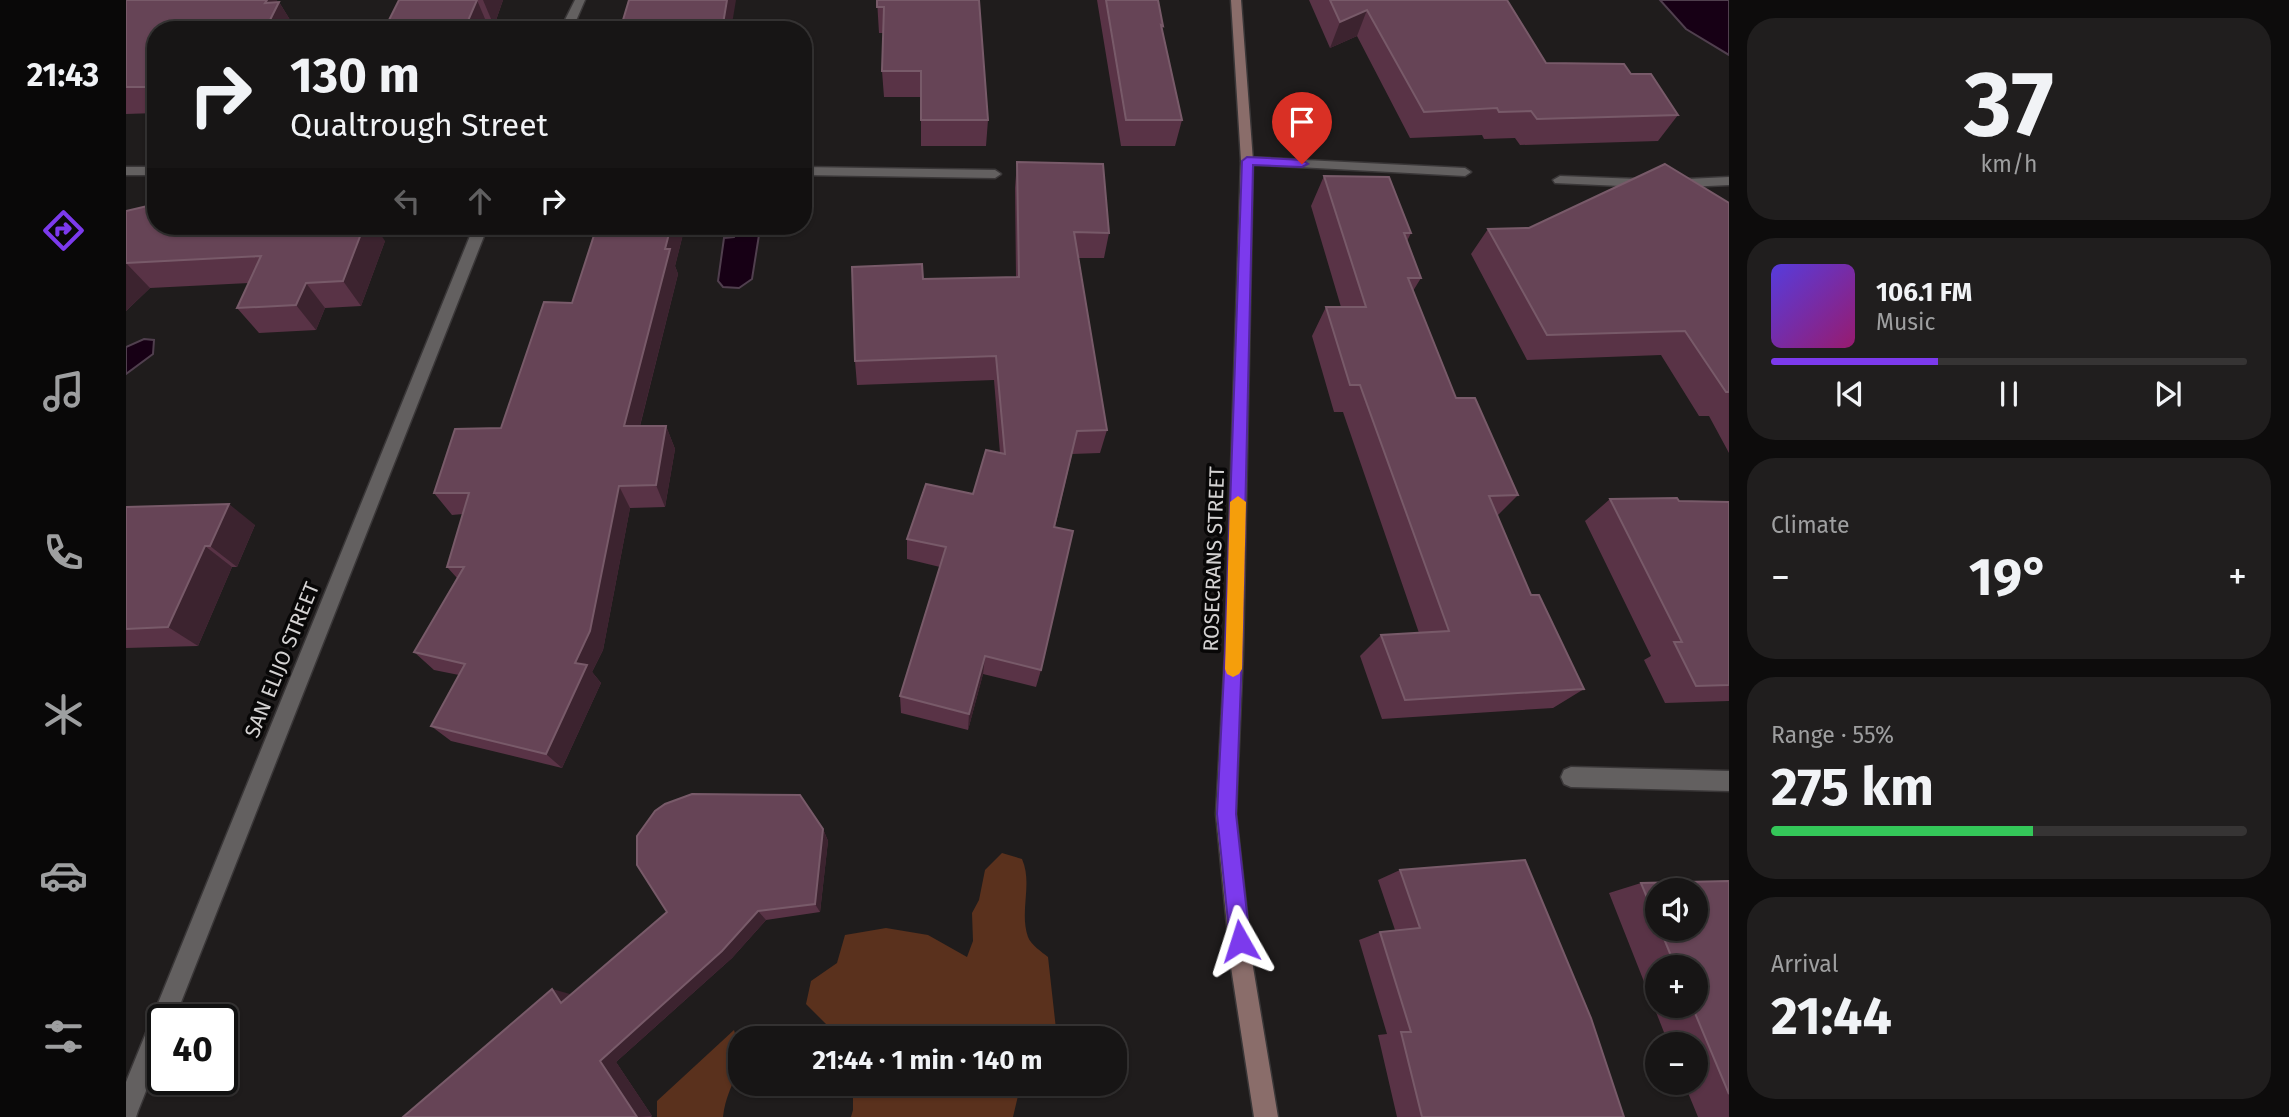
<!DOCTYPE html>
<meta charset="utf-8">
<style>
:root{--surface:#171515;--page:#201e1e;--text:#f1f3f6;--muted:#9e9fa0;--line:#363434;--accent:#7c3aed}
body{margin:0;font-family:"Fira Sans",sans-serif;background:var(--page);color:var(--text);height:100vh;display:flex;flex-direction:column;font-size:26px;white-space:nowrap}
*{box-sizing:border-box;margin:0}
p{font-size:23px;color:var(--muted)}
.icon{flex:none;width:38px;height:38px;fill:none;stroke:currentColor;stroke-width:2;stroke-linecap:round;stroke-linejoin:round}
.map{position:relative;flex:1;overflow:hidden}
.sheet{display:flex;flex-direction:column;gap:18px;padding:18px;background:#0d0c0c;width:560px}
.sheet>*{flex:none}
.banner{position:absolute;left:21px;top:21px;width:665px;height:214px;border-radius:28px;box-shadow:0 2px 5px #0004,0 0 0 2px var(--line);background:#171515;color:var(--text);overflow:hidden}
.tools{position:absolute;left:1519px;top:878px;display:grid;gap:14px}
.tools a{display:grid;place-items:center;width:63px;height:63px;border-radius:50%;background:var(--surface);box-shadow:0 2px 5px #0004,0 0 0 2px var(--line);font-size:35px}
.speed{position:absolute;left:21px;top:1004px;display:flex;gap:14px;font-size:35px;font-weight:700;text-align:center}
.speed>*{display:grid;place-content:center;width:91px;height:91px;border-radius:50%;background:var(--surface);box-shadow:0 2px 5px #0004,0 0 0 2px var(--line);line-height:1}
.speed .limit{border:4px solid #111;border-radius:10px;background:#fff;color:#111}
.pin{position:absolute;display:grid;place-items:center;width:60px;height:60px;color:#fff;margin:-72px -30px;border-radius:50% 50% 50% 0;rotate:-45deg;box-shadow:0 0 7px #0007}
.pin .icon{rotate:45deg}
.me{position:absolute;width:77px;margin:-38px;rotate:354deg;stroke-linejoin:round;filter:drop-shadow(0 0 5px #0008)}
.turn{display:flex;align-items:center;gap:24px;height:147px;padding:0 28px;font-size:32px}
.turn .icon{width:91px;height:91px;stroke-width:2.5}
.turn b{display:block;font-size:49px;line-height:60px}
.lanes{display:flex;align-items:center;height:66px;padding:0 28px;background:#0003;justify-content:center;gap:35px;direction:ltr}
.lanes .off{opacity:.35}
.big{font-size:52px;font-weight:700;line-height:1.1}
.sheet .card{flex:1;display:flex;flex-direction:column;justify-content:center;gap:10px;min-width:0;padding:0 24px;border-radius:28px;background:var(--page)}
.sheet .dial{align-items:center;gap:0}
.dial b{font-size:91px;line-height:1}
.song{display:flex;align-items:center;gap:21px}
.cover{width:84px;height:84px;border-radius:10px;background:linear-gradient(135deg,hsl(250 70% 55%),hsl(320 70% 35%))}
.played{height:7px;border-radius:4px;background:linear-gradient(90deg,var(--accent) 35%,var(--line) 35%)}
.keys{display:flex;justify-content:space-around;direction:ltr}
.heat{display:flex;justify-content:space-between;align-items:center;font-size:38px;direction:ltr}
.charge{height:10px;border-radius:5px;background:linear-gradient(90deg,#34c759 55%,var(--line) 0)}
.trip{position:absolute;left:602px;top:1026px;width:399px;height:70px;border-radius:28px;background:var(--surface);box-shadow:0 2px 5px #0004,0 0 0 2px var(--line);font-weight:700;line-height:70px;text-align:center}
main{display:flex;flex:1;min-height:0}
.tab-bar{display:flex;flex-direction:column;width:126px;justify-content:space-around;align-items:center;background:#090808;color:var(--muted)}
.tab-bar .icon{width:49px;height:49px}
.tab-bar .selected{color:var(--accent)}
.tab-bar b{font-size:32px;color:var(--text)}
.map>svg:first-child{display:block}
.green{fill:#5a311d}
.water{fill:#170015;stroke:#503f4e;stroke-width:2}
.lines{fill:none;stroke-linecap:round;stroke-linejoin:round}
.street-casing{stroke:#3a3738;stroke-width:3}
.secondary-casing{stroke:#3a3738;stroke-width:3}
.street{fill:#636060;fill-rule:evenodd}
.secondary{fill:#8a6d6a;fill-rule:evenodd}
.wall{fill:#593346;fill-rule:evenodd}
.shaded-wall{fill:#3c232f}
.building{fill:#664456;stroke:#785a69;stroke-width:2}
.route{fill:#7c3aed;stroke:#51269a;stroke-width:2}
.slow{fill:#f59e0b}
.labels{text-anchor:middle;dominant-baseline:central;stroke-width:7;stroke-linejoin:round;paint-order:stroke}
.street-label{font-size:21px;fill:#d4d2d2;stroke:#080707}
</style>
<main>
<nav class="tab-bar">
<b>21:43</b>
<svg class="icon selected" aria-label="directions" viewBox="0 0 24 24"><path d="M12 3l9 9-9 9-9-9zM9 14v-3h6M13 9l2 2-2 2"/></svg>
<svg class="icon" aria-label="music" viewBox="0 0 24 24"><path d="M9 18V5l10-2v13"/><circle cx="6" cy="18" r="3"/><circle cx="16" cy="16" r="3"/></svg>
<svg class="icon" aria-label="phone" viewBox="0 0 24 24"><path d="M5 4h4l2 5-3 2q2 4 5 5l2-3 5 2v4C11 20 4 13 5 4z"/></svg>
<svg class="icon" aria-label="climate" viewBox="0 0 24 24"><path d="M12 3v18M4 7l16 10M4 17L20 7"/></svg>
<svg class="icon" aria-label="car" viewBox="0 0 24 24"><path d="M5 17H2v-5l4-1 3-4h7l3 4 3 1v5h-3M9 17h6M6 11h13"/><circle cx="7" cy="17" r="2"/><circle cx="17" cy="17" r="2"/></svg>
<svg class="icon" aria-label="filters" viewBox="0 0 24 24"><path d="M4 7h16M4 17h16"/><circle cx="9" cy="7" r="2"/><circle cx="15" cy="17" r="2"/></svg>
</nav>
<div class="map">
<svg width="1603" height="1117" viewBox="0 0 1603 1117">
<rect width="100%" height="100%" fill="#1f1c1c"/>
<g class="green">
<path d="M876,853l20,6c11,25 -3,52 6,78 3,8 14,15 20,20l9,81h-217l-34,-34 5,-23 26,-18 8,-28 41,-7 42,7 39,22 6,-16 -1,-28 7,-13 6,-30z"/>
<path d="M608,1030c14,44 -6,48 -11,87h-66v-16z"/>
<path d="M727,1083h168l-8,34h-162l2,-7z"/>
</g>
<g class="water">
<path d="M1534,0h69v55l-43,-26z"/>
<path d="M620,228l5,6 8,1 -7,44 -13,9 -16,-1 -5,-6 6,-43 10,-1 4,-6z"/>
<path d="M18,339l10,1 -1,14 -27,20v-27z"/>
</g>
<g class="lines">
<g class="street-casing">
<g id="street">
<path d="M449,0h10l-13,30h-12z"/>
<path d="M1121,157l218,11 6,4 -6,4 -223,-12 -1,-3z"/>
<rect x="0" y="167" width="30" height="8"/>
<path d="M677,167l192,3 6,4 -6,4 -192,-3z"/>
<path d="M1434,176l105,4 64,-3v8l-64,3 -110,-5 -2,-3z"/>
<path d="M348,226h14l-314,794h-11v28l-25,63 -2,6h-10v-35z"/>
<path d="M1445,767l158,4v20l-158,-4 -7,-3 -3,-7 3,-7z"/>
</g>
</g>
<g class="secondary-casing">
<path id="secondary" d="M1105,0h10l12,161 -10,492 -7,161 17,153 25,150h-24l-23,-150 -15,-153 9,-161 16,-492z"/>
</g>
<use href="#street" class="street"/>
<use href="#secondary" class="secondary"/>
</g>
<g class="wall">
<path d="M0,0l153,2 16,26 -1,2h-138v83l-30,1z"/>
<path d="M273,0h104l-9,26h-6z"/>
<path d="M751,0l111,120 -2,26h-65v-49h-37l-2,-26 1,-38h-4z"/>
<path d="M971,0h61l5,26 -1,4 20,90 -7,26h-54z"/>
<path d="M1183,0h198l39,63 85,11 47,41 -20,26 -138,4 -5,-7 -31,1 -2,-4 -72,3 -53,-102 -27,12z"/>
<path d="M891,162l92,71 -5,25h-26l29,172 -7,23 -28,1 -17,73 -14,143 -5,17 -53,-13 -15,56 -67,-17 -1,-17 40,-129 -33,-8v-20l66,-45 27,-41 -6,-73 -137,5 -2,-24 161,-84 -1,-89z"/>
<path d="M1198,176l87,57 -4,8 14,37 -8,13 43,107 62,97 -21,21 34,79 53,94 -31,19 -171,11 -22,-63 21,-21 38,-2 -76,-221h-9l-22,-76 14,-29h15l-30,-101z"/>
<path d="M1603,203v250l-20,-37h-10l-38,-61 -134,5 -56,-106 17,-25 41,-1z"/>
<path d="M0,211l259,30 -24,65 -36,2 -9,22 -57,3 -22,-25 12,-25 -99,5 -24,23z"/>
<path d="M471,226h88l-10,40 3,8 -38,152h26l9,23 -10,58 -35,1 -27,142 -11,22 9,11 -39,85 -111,-27 -20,-15 28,-51 -25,-5 -20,-18 43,-74 -10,-11 16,-53 -11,1 -18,-22 67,-65 71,-125z"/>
<path d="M1484,499l119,3v199l-64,2 -21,-43 7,-4 -66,-135z"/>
<path d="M0,507l129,18 -18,42h-5l-34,79 -72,2z"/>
<path d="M697,829l5,12 -8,71 -54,8 -34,38 -116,104 36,54 -1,1h-248l168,-122 96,-83z"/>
<path d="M1274,870l224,247h-227l-19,-82 9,-1 -28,-94 21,-8 15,-2 -17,-50z"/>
<path d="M1603,881v236h-31l-14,-34h12v-38h-27l-60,-152 32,-10zM1531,891l39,38h-39zM1531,968h39v38h-39z"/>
</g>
<g class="shaded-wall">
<path d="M130,0h21l1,3 1,-1 16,26 -1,2h-29z"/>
<path d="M351,0l11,26 -2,4h-22z"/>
<path d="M357,0h20l-9,26z"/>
<path d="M601,0h9l-5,30h-9z"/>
<path d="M1241,10l-10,26 -27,12 10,-26z"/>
<path d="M238,226h11l10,15 -24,65 -18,-25z"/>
<path d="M545,226h14l-10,40 3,8 -44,175 -10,-23z"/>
<path d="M0,263l24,25 -24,23z"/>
<path d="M180,283l19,25 -9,22 -20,-25z"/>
<path d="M540,426l9,23 -10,58 -9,-22z"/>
<path d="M493,486l11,22 -27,142 -11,22 9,11 -39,85 -16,-14 29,-91z"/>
<path d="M103,504l26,21 -18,42 -27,-21z"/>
<path d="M79,546l27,21 -34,79 -30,-19z"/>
<path d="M859,656l-2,18 -15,56 1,-16z"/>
<path d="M697,829l5,12 -8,71 -5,-8z"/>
<path d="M632,911l8,9 -34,38 -116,104 36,54 -15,1 -37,-56z"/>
<path d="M426,989l18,5 -9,9z"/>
</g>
<g class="building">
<path d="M0,0h141l-2,3 14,-1 -14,28 23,-1v1h-132v57h-30z"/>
<path d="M273,0h78l-13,30h-80z"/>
<path d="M503,0h98l-5,30h-102z"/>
<path d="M751,0h102l9,120h-67v-49h-39l2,-64h-7z"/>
<path d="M980,0h52l5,26 -2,-1 21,95h-56z"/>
<path d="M1204,0h177l39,63 78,1 7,10h20l27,41 -141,4 -6,-8 -32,1 -2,-4 -73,4 -57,-102 -27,12z"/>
<path d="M891,162l86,2 6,69 -35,-1 33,198 -30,1 -23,96 19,4 -32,139 -56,-14 -16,58 -69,-18 46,-149 -39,-8 19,-55 47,10 13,-44 19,4 -9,-98 -141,5 -3,-94 70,-3 1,15 96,-2z"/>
<path d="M1539,164l64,39v189h-3l-41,-61 -138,4 -59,-106 41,-1z"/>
<path d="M1198,176l65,1 22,56h-7l17,45h-13l48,120h19l43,97 -29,1 42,99h8l45,94 -179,11 -24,-65 68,-4 -89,-246h-10l-24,-78h40z"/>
<path d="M30,204v22h208l-21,55 -37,2 -10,22 -59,3 24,-52 -135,7v-52z"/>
<path d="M471,226h74l-6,23h5l-46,177h42l-10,59 -37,1 -29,145 -15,32 12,2 -41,89 -115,-28 34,-62 -51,-12 50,-85h-17l22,-74h-35l21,-64 46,-1 43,-126 28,1z"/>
<path d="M1551,498l2,3 50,1v183l-33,1 -22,-44h8l-72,-143z"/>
<path d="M103,504l-19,42h-5l-37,81 -42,2v-122z"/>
<path d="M566,794l108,1 23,34 -8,75 -57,7 -36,40 -122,110 37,56h-234l149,-128 9,14 106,-91 -30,-47v-29l18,-25 10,-7z"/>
<path d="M1399,860l66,158 33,99h-202l-21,-85h10l-31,-100 40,-4 -20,-58z"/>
<path d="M1603,881v213l-37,-88h4v-38h-20l-16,-39h36v-38h-39v31l-16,-39z"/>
</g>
<path class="route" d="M1121,157l55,3 6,4 -6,3 -49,-2 -11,488 -6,161 14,127 -3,7 -7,3 -7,-3 -3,-7 -13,-127 8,-161 17,-492z"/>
<path class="slow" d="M1112,496l8,6 -4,167 -3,5 -6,3 -6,-3 -2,-5 5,-167z"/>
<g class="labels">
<g class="street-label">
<text transform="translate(1088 559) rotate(-88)">ROSECRANS STREET</text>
<text transform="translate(156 660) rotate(-68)">SAN ELIJO STREET</text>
</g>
</g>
</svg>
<div class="tools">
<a><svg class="icon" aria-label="sound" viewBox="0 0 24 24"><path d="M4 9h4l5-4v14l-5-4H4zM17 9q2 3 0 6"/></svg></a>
<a>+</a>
<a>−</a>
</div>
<div class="speed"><div class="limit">40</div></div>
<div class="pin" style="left:1176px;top:164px;background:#d93025"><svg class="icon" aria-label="arrive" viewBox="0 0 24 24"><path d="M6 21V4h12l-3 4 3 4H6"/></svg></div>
<svg class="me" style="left:1114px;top:941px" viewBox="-20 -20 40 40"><path d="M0-17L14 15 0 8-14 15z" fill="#7c3aed" stroke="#fff" stroke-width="4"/></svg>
<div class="trip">21:44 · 1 min · 140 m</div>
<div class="banner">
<div class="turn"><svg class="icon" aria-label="right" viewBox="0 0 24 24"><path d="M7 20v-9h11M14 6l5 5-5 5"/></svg><div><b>130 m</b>Qualtrough Street</div></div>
<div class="lanes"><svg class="icon off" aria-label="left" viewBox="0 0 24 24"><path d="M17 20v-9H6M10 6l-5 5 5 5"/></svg><svg class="icon off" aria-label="ahead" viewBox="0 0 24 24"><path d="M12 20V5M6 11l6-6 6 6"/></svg><svg class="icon" aria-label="right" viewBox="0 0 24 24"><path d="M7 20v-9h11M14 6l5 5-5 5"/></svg></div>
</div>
</div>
<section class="sheet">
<div class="card dial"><b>37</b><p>km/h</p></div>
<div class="card">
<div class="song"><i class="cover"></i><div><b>106.1 FM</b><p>Music</p></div></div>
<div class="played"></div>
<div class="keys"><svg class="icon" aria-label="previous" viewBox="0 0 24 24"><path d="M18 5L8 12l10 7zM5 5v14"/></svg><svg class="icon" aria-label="pause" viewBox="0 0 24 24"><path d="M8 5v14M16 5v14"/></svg><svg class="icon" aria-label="next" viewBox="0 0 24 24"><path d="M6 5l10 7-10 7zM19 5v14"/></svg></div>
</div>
<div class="card"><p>Climate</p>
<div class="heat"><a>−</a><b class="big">19°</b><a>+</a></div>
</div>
<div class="card"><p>Range · 55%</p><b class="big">275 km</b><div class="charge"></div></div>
<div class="card"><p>Arrival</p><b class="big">21:44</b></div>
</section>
</main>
